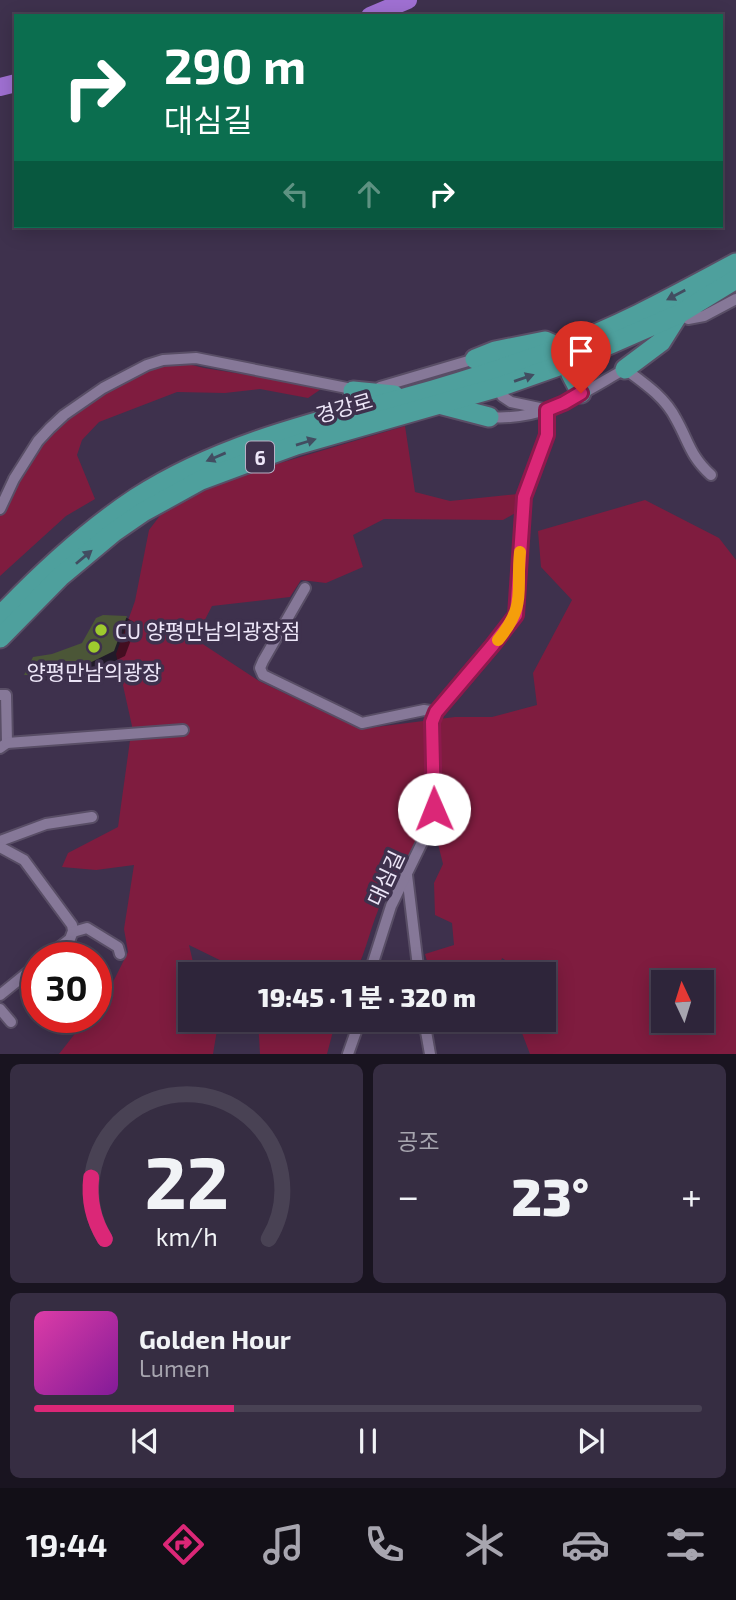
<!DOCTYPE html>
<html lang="ko">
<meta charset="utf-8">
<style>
:root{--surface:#2e253a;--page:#362d42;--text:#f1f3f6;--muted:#a7a5af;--line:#494254;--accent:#db2777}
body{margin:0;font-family:"Exo 2","Noto Sans KR",sans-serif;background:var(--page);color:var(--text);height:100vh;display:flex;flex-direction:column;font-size:26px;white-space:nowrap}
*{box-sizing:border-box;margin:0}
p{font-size:23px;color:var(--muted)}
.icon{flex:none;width:38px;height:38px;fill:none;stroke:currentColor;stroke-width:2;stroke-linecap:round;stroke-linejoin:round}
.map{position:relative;height:1054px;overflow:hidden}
.side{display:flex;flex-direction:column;gap:10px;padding:10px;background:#191420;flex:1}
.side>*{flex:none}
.banner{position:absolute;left:14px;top:14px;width:709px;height:214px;border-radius:0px;box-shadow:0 4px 18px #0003,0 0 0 2px var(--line);background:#0b6e4f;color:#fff;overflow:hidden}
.needle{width:46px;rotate:356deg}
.fabs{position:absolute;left:651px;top:970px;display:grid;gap:14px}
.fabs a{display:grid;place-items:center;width:63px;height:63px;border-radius:0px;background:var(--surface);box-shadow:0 4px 18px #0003,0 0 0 2px var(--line);font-size:35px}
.speed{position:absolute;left:21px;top:942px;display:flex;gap:14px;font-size:35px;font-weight:700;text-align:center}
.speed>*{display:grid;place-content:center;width:91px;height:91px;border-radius:50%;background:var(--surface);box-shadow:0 4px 18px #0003,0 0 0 2px var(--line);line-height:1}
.speed .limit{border:10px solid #d22;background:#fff;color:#111}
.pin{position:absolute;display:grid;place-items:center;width:60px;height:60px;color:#fff;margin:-72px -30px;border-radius:50% 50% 50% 0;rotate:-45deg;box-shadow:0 0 7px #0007}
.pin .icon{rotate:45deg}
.me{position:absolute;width:77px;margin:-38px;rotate:359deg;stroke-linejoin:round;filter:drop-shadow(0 0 5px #0008)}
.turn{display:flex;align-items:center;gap:24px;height:147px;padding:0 35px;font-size:32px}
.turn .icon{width:91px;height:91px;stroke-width:2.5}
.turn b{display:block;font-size:49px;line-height:60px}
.lanes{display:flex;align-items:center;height:66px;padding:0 35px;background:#0003;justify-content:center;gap:35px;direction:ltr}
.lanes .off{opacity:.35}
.big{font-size:52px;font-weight:800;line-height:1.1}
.side .widget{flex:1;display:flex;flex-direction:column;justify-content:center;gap:10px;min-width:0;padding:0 24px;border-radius:10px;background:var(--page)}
.side .dial{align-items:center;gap:0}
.dial svg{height:182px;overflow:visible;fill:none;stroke:var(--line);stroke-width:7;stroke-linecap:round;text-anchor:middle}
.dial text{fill:var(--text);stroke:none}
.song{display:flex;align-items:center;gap:21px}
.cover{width:84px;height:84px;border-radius:10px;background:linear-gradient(135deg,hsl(320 70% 55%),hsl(290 70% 35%))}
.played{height:7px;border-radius:4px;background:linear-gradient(90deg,var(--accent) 30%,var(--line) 30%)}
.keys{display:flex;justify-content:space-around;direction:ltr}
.heat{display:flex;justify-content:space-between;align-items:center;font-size:38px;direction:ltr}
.side .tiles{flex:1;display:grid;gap:10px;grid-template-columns:1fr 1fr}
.widget:last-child{grid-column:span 2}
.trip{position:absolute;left:178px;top:962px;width:378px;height:70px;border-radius:0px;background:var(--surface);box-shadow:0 4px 18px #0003,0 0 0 2px var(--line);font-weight:800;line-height:70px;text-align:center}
.tabs{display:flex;height:112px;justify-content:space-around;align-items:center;background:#120f17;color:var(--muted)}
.tabs .icon{width:49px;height:49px}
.tabs .selected{color:var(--accent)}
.tabs b{font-size:32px;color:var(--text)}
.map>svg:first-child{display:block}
.green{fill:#7f1c3f;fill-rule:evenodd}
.shadow{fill:#0007}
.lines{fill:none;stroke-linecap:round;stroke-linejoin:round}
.river{stroke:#9f70d2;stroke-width:18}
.building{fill:#4b5637}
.minor-casing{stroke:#594e66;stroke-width:14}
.trunk-casing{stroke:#594e66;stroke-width:23}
.minor{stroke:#867898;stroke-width:10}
.trunk{stroke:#4ea09d;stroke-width:19}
.oneway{fill:#424d61}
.route-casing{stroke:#8e194d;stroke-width:18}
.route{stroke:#db2777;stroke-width:12}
.slow{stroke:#f59e0b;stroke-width:12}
.poi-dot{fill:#9eca2e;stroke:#3e314d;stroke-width:2.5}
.labels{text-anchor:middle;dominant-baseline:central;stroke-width:7;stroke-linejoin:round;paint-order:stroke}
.shield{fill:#3e314d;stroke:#b8b0c5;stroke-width:2}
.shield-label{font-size:19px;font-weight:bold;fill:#ede6f8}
.street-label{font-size:21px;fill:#ede6f8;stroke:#3e314d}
.poi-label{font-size:21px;fill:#ede6f8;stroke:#3e314d;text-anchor:start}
</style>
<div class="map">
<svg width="736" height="1054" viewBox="0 0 736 1054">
<rect width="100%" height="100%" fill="#3e314d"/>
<g class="green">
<path d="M163,362h17l24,6 120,19 -16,11 -48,-9 -35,4 -48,-1 -78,30 -17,18 -5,15 18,44 -29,17 -66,60v-68l38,-60 37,-37 27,-20z"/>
<path d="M405,426l10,66 35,9 68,-7 -1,18 -14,8 -119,-1 -31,16 10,32 -37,16 -25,-3 -11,17 -78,9 -17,33 64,42 101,48 95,-12h37l45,-12 -4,-32 39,-73 -31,-33 -3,-36 107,-31 74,38 17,22v494h-206l-13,-34h27v-45h-27l3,-5 -18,-12 -5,17h-66l-6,-21 29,-9 -2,-22 -17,-8 -1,-32 9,-19 -5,-20 -19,-7c-12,21 -25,41 -36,62 -12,24 -16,52 -29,76h-95l1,-9 -26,1 -45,-22 7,30h-5v45h24l2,10 -4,24h-154l29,-37h8v-11l15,-20 17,-34 -4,-23 10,-64 -38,5 -34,-3 6,-14 50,-26 14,-101 -16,-72 19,-53 14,-71 13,-17 64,-34zM663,982h39v38h-39z"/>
<path d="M258,1020h78l-9,34h-67z"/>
</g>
<path class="shadow" d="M103,617l24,1 10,6 -12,32 -51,25 -37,-1 -10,-6 25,-18 32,-11z"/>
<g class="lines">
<g class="river">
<path d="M370,16l38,-16"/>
<path d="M0,87l16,-4"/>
</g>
</g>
<path class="building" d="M103,615l24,1 -13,35 -51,25 -39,-1 9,-18 19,-3 30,-11 14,-25z"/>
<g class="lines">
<g class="minor-casing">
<g id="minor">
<path d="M679,314l9,5 16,-3 32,-17"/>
<path d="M380,387l95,-28v3"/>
<path d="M502,396l9,6 33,7"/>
<path d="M489,417c56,4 90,-22 136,-48 19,14 40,28 51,50 13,23 14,37 35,56"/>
<path d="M0,509l14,-30 24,-38 12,-13 14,-13 39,-27 44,-23 16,-5 33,-2 161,32"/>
<path d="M305,588l-42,73 -3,7 3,7 99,48 62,-13 12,2"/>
<path d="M0,695h6l1,48 -7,5"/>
<path d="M7,743l176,-13"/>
<path d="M0,841l46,-17 46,-7"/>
<path d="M0,847l24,13 48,65 1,6 -3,8 -23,18"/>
<path d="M407,875l12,100"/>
<path d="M73,932l14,-4 31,19 2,7"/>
<path d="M369,975l22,-69 41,-84 2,-13 -2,-87 4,-10 74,-87 8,-19 6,-109 23,-62v-25"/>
<path d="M0,995l37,-30"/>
<path d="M0,1009l11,13"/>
<path d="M424,1020l6,34"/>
<path d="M348,1054l12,-34"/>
</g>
</g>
<g class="trunk-casing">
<g id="trunk">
<path d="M475,359l20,-8 50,-10 16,7 10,26 10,19"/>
<path d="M625,369l36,-27 17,-27"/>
<path d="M353,391l41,4"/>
<path d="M439,404l50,13"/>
<path d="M0,616c41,-43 86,-85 136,-118 82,-53 179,-76 272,-101 51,-14 102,-31 152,-49 61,-22 118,-54 176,-85"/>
<path d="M0,638l60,-61 54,-45 29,-20 58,-32 95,-35 203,-58 68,-24 112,-49 57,-35"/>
</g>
</g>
<use href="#minor" class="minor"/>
<use href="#trunk" class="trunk"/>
</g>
<defs><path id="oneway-solid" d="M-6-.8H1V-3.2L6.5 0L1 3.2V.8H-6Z" transform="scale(1.75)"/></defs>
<g class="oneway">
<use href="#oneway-solid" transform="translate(676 295) rotate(152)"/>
<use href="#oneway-solid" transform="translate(524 378) rotate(-19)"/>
<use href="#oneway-solid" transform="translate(306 442) rotate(-17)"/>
<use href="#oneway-solid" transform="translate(216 457) rotate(157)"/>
<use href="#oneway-solid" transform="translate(84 557) rotate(-40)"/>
</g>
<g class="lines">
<g class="route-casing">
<path id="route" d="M434,809l-2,-87 4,-10 56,-66 24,-31 8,-118 23,-62v-25l17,-7 17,-10"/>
</g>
<use href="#route" class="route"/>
<path class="slow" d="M498,640c29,-36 18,-47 22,-88"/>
</g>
<g class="poi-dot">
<circle cx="101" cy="630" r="7"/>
<circle cx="94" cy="647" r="7"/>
</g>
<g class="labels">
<rect class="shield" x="246" y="441.5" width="28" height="31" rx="5"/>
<g class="shield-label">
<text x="260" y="457">6</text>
</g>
<g class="street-label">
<text transform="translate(344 407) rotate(-16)">경강로</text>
<text transform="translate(385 878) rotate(-65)">대심길</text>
</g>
<g class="poi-label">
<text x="115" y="630">CU 양평만남의광장점</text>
<text x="94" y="671" text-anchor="middle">양평만남의광장</text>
</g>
</g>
</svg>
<div class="fabs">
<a><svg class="needle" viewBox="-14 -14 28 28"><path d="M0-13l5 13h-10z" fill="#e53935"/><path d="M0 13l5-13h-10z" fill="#a7a5af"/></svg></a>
</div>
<div class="speed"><div class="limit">30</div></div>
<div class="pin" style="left:581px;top:393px;background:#d93025"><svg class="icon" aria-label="arrive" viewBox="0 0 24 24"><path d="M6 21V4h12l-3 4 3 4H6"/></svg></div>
<svg class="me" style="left:434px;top:809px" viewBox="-20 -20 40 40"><circle r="19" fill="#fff"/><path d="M0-13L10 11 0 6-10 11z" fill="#db2777"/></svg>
<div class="trip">19:45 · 1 분 · 320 m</div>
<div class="banner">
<div class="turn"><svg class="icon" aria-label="right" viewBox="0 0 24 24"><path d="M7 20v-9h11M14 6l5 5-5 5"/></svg><div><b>290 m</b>대심길</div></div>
<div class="lanes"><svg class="icon off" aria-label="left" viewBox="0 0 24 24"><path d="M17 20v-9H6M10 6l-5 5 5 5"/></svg><svg class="icon off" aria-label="ahead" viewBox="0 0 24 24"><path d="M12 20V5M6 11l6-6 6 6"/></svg><svg class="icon" aria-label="right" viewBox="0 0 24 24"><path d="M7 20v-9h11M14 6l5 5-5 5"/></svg></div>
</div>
</div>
<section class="side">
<div class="tiles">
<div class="widget dial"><svg viewBox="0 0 100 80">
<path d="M14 69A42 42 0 1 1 86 69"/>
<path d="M14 69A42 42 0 0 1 8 42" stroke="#db2777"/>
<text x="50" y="56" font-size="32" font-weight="700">22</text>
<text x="50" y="72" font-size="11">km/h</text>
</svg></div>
<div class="widget"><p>공조</p>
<div class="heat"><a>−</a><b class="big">23°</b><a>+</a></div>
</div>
<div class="widget">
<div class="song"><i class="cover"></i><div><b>Golden Hour</b><p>Lumen</p></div></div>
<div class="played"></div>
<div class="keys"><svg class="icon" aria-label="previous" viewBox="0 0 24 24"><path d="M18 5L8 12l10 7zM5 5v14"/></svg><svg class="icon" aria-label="pause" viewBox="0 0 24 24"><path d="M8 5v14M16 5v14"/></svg><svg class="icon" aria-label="next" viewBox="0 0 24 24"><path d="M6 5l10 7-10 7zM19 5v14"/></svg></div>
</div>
</div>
</section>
<nav class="tabs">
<b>19:44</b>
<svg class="icon selected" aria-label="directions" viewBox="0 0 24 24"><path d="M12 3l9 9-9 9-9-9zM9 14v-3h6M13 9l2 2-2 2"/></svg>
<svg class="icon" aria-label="music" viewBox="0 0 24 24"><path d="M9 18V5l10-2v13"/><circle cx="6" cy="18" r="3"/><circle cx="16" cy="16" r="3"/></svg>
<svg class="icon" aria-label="phone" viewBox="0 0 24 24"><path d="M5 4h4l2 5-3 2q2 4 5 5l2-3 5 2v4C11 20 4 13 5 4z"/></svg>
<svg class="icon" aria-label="climate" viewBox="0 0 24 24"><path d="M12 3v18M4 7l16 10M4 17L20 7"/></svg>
<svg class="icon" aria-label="car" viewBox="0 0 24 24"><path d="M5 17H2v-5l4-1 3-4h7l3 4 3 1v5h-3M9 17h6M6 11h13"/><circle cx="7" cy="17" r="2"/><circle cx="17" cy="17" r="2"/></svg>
<svg class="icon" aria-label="filters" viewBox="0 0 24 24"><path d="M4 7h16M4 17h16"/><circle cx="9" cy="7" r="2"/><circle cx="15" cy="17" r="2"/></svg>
</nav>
